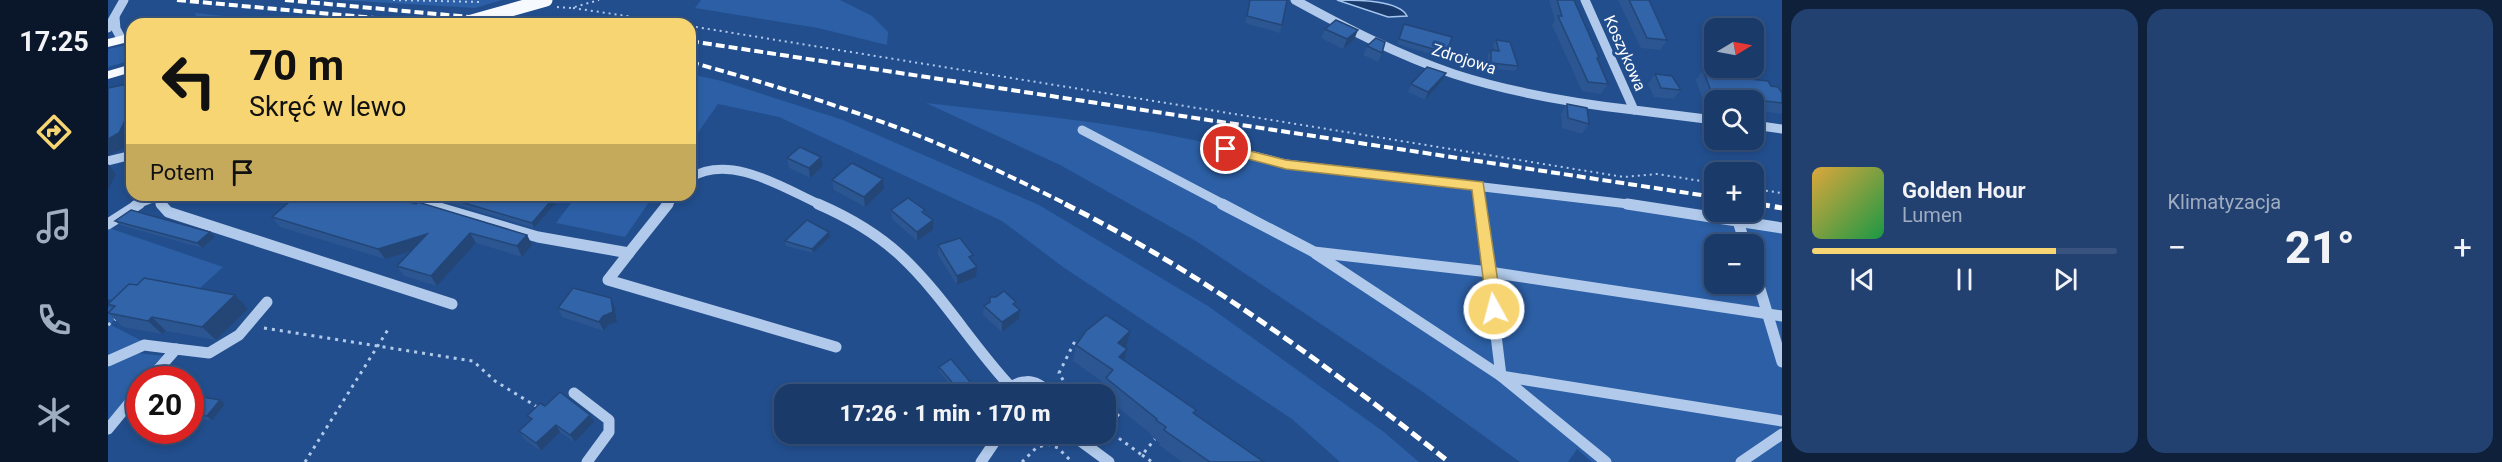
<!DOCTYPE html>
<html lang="pl">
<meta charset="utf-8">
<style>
:root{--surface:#1a3a6a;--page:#234170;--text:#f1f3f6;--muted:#9fadc1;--line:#38547e;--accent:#f7d573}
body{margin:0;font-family:Roboto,sans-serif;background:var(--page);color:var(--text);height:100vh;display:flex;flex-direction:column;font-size:22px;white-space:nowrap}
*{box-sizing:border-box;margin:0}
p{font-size:20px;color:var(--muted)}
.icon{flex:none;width:33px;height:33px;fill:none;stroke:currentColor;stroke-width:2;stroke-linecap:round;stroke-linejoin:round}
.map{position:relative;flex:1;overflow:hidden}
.sheet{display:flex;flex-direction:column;gap:9px;padding:9px;background:#0e203a;width:720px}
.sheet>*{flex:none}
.banner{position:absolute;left:18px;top:18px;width:570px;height:183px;border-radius:18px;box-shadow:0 3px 9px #0003,0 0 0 2px var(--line);background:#f7d573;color:#111;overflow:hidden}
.needle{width:39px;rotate:80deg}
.controls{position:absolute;left:1596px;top:18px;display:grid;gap:12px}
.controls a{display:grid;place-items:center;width:60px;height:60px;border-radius:12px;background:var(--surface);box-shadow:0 3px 9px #0003,0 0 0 2px var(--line);font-size:30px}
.speed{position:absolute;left:18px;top:366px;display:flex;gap:12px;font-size:30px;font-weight:700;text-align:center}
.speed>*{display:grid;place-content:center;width:78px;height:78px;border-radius:50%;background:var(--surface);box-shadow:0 3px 9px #0003,0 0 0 2px var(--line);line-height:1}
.speed .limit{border:9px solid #d22;background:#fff;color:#111}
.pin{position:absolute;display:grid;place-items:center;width:51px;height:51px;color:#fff;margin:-26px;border:3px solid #fff;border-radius:50%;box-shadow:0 2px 6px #0007}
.me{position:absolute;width:66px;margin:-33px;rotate:353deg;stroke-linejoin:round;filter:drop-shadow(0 0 4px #0008)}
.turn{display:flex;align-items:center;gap:21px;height:126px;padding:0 24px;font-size:27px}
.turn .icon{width:78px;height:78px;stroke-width:2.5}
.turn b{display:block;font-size:42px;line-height:51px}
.then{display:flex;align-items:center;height:57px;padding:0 24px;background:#0003;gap:12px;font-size:22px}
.big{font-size:45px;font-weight:800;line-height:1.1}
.sheet .tile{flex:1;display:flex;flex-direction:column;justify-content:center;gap:9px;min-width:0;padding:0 21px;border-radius:18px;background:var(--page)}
.song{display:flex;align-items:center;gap:18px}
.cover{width:72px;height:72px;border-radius:9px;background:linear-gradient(135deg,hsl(40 70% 55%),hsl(140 70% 35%))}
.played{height:6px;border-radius:3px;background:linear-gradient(90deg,var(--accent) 80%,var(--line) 80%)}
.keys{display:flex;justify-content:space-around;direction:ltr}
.heat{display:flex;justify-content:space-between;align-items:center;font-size:33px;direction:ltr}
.sheet .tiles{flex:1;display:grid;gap:9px;grid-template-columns:repeat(2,1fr)}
.trip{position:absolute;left:666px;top:384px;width:342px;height:60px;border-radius:18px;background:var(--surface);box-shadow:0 3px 9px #0003,0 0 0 2px var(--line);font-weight:800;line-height:60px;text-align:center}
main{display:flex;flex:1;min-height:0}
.dock{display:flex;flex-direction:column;width:108px;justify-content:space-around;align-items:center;background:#0a172a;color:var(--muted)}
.dock .icon{width:42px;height:42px}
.dock .active{color:var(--accent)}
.dock b{font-size:27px;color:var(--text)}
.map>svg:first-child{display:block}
.green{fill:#2c5fa5;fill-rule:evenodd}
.water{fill:#183a6d;stroke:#a5c4ed;stroke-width:1.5}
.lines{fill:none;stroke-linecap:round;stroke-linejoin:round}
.path-far1{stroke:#b1caeb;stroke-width:2;stroke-dasharray:2 4;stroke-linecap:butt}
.path{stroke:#b1caeb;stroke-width:3;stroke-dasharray:3 5;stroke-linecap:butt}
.minor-far1{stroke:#b1caeb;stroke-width:9}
.minor{stroke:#b1caeb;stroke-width:11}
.major{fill:#f6f9fe;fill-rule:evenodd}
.rail-far1{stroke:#fff;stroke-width:4;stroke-dasharray:9 4;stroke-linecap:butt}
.rail{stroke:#fff;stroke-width:5;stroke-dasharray:11 5;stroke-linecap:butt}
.major-bridge{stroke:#f6f9fe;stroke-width:13}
.wall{fill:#2b5692}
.shaded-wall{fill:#234677}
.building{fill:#3264aa;stroke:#234677;stroke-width:1.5}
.route{fill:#f7d573;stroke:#a18a4b;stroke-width:1.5}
.labels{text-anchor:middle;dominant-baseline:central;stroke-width:6;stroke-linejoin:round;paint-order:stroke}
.street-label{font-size:16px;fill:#fff;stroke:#224e8d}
</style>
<main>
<nav class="dock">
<b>17:25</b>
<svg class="icon active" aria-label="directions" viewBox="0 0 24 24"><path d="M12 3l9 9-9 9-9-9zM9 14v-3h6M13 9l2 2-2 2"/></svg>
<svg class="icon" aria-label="music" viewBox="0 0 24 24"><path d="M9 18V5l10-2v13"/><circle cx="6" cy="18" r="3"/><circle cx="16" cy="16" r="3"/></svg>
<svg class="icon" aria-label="phone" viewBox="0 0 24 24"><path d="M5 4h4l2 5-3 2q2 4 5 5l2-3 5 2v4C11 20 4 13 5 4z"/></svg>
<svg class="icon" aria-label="climate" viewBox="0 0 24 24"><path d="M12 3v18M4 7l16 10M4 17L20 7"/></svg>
</nav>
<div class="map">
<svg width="1674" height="462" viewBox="0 0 1674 462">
<rect width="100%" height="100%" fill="#224e8d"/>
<g class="green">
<path d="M232,0h162l-27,8z"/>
<path d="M593,0h139l32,16 16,16 -1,13 -69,-17 -123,-20z"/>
<path d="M87,13l107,11h-103z"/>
<path d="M24,44v16l-24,7v-18z"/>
<path d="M582,74l32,7 121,39 196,85 169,101 176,126 35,30h-79l-48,-43 -229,-152 -61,-46 -223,-104 -61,-13 -28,40z"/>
<path d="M818,103c111,13 226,22 334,54l522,69v236h-190l-15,-13 -9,13h-48l-100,-72 -224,-149 -136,-76zM1606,244h40v40h-40z"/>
<path d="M469,195h77l-29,42 -69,-14z"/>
<path d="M0,228l4,1 111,38 -25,23 -73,13 -17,-4z"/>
<path d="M0,307l12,2 -9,16 31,16 -7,12 31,3 -20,23 -6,1 -1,7 -31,35z"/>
</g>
<path class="water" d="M1229,0c20,0 62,0 70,16l-19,1z"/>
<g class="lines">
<g class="path-far1">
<path d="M285,0l88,2"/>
<path d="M449,7l14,1 28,-8"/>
<path d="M465,8l107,16"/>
<path d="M582,26l934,151 33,-3 57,9"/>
<path d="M1646,189l28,4"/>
</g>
<g class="path">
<path d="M0,325l10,-8"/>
<path d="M156,328l209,33 22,20 44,27"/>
<path d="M963,394l-12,-21 16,-32 6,1"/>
<path d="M998,428l13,-14"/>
<path d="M998,429l36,26 13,-16"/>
<path d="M1034,455l10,7"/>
<path d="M197,462l84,-134"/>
<path d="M914,462l14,-14 11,-4 11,4 14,14"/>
</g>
<g class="minor-far1">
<path d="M1187,0c51,28 103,55 159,74 58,19 119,29 180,36"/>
<path d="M1477,0l49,110 80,10"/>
<path d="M7,17l1,12 5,9"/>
<path d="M0,28l16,-28"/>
<path d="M1646,125l28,4"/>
<path d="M974,130l143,75"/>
<path d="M1118,149l60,15 351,41"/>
<path d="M0,161l24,-6"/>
<path d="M582,178c41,-25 93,10 131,27"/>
<path d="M1370,186l2,19"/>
<path d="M53,195v10"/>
<path d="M313,195l2,8 8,2"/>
<path d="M27,205l24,-10"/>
<path d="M559,205l8,-10"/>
</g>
<g class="minor">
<path d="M53,204l7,8 284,92"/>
<path d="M318,204l112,33 91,16 -21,27 228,67"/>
<path d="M710,204c30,13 58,29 82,51 42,39 71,89 110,131"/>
<path d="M1114,204l92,48 175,20 293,44"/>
<path d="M1519,204l155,24"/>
<path d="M1630,221l7,23"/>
<path d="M0,224l31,-20"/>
<path d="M521,253l39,-49"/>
<path d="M1208,254l185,122 -21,-172"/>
<path d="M1646,269l28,93"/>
<path d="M0,361l36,-16 32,4"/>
<path d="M41,380l27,-31 33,4 30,-18 28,-33"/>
<path d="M466,393l35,27v12l-22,30"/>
<path d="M896,394c13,-16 32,-17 45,0"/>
<path d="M0,429l32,-39"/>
<path d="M963,434l38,28"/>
<path d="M873,462l19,-28"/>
<path d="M1498,462l-105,-86 281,45"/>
<path d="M1633,462l41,-28"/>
</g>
<g class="major">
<path d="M24,33v8l-24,6v-8z"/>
<path d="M24,64v8l-24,7v-8z"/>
</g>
<g class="rail-far1">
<path d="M69,0l264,24"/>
<path d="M177,0l260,24"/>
<path d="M582,41l1024,156"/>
<path d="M582,62c70,19 138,40 206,65 59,22 116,50 172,78"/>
<path d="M1646,203l13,2"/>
</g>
<g class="rail">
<path d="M957,204c138,69 263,162 384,258"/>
<path d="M1651,204l23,4"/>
</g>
<path class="major-bridge" d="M353,24l85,-24"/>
</g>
<g class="wall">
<path d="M1142,0h37l-7,33 -35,-10z"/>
<path d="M1441,0h25l34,84 -7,10 -19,-3 -30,-66 3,-4z"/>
<path d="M1510,0h31l18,40 -7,10 -19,-2z"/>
<path d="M1296,24l43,29 -2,5 -48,-14z"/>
<path d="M1217,29l29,11 -11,9 -22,-11z"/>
<path d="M1388,40l22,26 -3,5 -27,-3v-13l3,-5 4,1 -2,-6z"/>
<path d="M1259,46l15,7 -4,9 -15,-7z"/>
<path d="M1595,70l18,6 50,10 11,7v20l-1,1 -27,-4v-10h-40v5l-1,-3 -10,-2 -7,-20z"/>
<path d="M1338,73l-4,8 -17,19 -17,-8 3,-8z"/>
<path d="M1547,74l26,16 -8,9 -19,-2 -6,-13z"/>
<path d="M1459,104l22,20 -7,10 -20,-6 -1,-14z"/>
<path d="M713,157l2,9 -13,12 -21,-10 -2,-10z"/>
<path d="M775,179l1,10 -19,18 -31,-17 -2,-10z"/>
<path d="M327,195h128l-29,33 -97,-29z"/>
<path d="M783,210h34v5l8,5v10l-16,11 -25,-22z"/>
<path d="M164,217l255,18 5,10 -10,12 -46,-14 -39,43 -33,-10 -7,-10 14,-15 -26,8 -105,-32z"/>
<path d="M7,221l95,11 5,5 -13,11 -82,-23z"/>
<path d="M722,237l-17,16 -27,-7 -1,-5z"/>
<path d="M830,245l34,17 4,15 -19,8 -19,-30z"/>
<path d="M127,295l13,14 -32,31 -50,-9 -4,3 -39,-7 -15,-14 4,-4 -4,-4z"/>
<path d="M876,306h31l5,4 -1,9 -17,13 -19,-17z"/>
<path d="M450,308h57l2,14 -9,3 -4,6 -42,-14z"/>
<path d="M968,345l50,3 1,1 -3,11 72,50 -2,4 70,48h-82l-23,-17 1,-2 -9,-7v-2l-45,-36v-4h-4l2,-11 -31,-22z"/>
<path d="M831,367l37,22v5h-18l-19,-23z"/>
<path d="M82,395l30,5 5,4 -13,17 -22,-4z"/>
<path d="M437,406l49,16 -19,20 -15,-10 -19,19 -17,-12 -5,-8 11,-11 -3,-4z"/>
</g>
<g class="shaded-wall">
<path d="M1250,30l-4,10 -11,9 4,-10z"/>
<path d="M1338,73l-4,8 -17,19 3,-8z"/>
<path d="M24,106v33l-3,6 -21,11v-17z"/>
<path d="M713,157l2,9 -13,12 -1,-10z"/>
<path d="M0,164l3,3v1l5,6 -8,16z"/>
<path d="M775,179l1,10 -19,18 -1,-10z"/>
<path d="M448,195h7l-29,33 -2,-5z"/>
<path d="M825,220v10l-16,11v-9z"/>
<path d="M102,232l5,5 -13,11 -5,-5z"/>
<path d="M721,232l1,5 -17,16 -1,-4z"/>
<path d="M362,233l6,10 -39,43 -6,-10z"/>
<path d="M319,234l7,10 -49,15 -7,-10z"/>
<path d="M419,235l5,10 -10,12 -5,-11z"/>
<path d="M869,267l-1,10 -19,8v-9z"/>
<path d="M127,295l13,14 -32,31 -14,-13z"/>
<path d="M503,298l4,10 2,14 -9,3 -4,6 -5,-9z"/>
<path d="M912,310l-1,9 -17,13v-10z"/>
<path d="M44,317l14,14 -4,3 -14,-13z"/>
<path d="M1022,331l-4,17 -12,12 4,-17z"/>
<path d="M1019,349l-4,17 -4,-9z"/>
<path d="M868,389v5h-8z"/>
<path d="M112,400l5,4 -13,17 -5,-5z"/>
<path d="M482,415l4,7 -19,20 -5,-7z"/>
<path d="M448,425l4,7 -19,19 -5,-8z"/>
</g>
<g class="building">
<path d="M1142,0h37l-5,25 -35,-9z"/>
<path d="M1449,0h17l25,57 -2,1 11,26 -20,-2 -30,-66h4z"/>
<path d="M1521,0h20l18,40 -20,-2z"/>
<path d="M1228,20l22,10 -11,9 -22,-10z"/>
<path d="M1296,24l48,13 -5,16 -48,-14z"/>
<path d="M1268,38l9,4 -3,11 -15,-7z"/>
<path d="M1388,40l14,2 8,24 -27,-3v-13l8,1z"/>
<path d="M1319,67l19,6 -18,19 -17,-8z"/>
<path d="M1595,70l18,6 47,5 3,5 7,1 4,6v10l-60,-7 -1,-4 -10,-1z"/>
<path d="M1547,74l17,2 9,14 -20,-2z"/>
<path d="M24,83v23l-13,27 -11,6v-51z"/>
<path d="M1459,104l20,4 2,16 -21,-6z"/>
<path d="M692,147l21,10 -12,11 -22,-10z"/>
<path d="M744,163l31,16 -19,18 -32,-17z"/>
<path d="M189,195h87l32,9 2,-2 109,33 -10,11 -47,-13 -39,43 -34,-10 30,-32 -49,15 -106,-32z"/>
<path d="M329,195h119l-24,28z"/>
<path d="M800,198l17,12 -3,2 11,8 -16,12 -26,-22z"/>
<path d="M23,210l79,22 -13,11 -82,-22z"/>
<path d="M699,220l22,12 -17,17 -27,-8z"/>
<path d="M852,238l13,17 -4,2 8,10 -20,9 -19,-31z"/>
<path d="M36,278l91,17 -33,32 -50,-10 -4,4 -40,-8 7,-7 -7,-2 21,-20 8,1z"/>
<path d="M465,288l38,10 2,14 -10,4 -4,6 -41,-14z"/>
<path d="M896,291l12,11 -3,2 7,6 -18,12 -18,-16 6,-4v-5h6z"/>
<path d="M998,315l24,16 -12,12 9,6 -8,8 77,53 -3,3 71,49h-54l-46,-32 2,-3 -10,-7 1,-1 -51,-41 7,-8 -37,-25 10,-14z"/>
<path d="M843,359l25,30 -8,5h-6l-23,-27z"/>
<path d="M452,392l30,23 -20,20 -14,-10 -20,18 -17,-12 13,-12 -5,-3 13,-13 5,3z"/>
<path d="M82,395l30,5 -13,16 -17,-2z"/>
</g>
<path class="route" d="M1118,145l60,15 197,22 19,127 -3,4 -5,1 -7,-5 -15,-119 -186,-21 -64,-17 -2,-3z"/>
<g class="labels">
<g class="street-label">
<text transform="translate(1517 53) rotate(66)">Koszykowa</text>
<text transform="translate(1356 59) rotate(18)">Zdrojowa</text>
</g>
</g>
</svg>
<div class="controls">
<a><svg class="needle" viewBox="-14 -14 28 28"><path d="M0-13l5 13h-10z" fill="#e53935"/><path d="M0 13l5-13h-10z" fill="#9fadc1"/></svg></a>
<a><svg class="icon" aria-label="search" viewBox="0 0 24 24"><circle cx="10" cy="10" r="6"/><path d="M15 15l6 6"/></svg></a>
<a>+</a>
<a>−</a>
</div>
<div class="speed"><div class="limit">20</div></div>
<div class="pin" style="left:1118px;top:149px;background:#d93025"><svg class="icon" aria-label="arrive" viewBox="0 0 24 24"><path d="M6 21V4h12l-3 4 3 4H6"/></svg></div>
<svg class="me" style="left:1386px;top:309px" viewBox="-20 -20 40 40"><circle r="17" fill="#f7d573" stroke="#fff" stroke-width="3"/><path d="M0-11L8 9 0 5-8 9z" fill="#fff"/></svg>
<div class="trip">17:26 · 1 min · 170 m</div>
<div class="banner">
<div class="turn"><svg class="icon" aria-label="left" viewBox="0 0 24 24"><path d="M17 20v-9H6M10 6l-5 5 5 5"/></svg><div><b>70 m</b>Skręć w lewo</div></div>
<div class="then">Potem<svg class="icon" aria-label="arrive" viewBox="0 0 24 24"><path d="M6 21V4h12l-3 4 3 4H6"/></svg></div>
</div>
</div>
<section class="sheet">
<div class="tiles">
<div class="tile">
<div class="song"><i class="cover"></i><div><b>Golden Hour</b><p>Lumen</p></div></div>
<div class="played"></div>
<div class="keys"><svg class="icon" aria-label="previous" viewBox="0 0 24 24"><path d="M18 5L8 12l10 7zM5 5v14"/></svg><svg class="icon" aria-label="pause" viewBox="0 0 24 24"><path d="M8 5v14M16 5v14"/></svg><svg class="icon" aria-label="next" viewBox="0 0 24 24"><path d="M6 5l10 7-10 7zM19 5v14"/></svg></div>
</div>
<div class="tile"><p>Klimatyzacja</p>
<div class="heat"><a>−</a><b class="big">21°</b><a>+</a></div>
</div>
</div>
</section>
</main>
